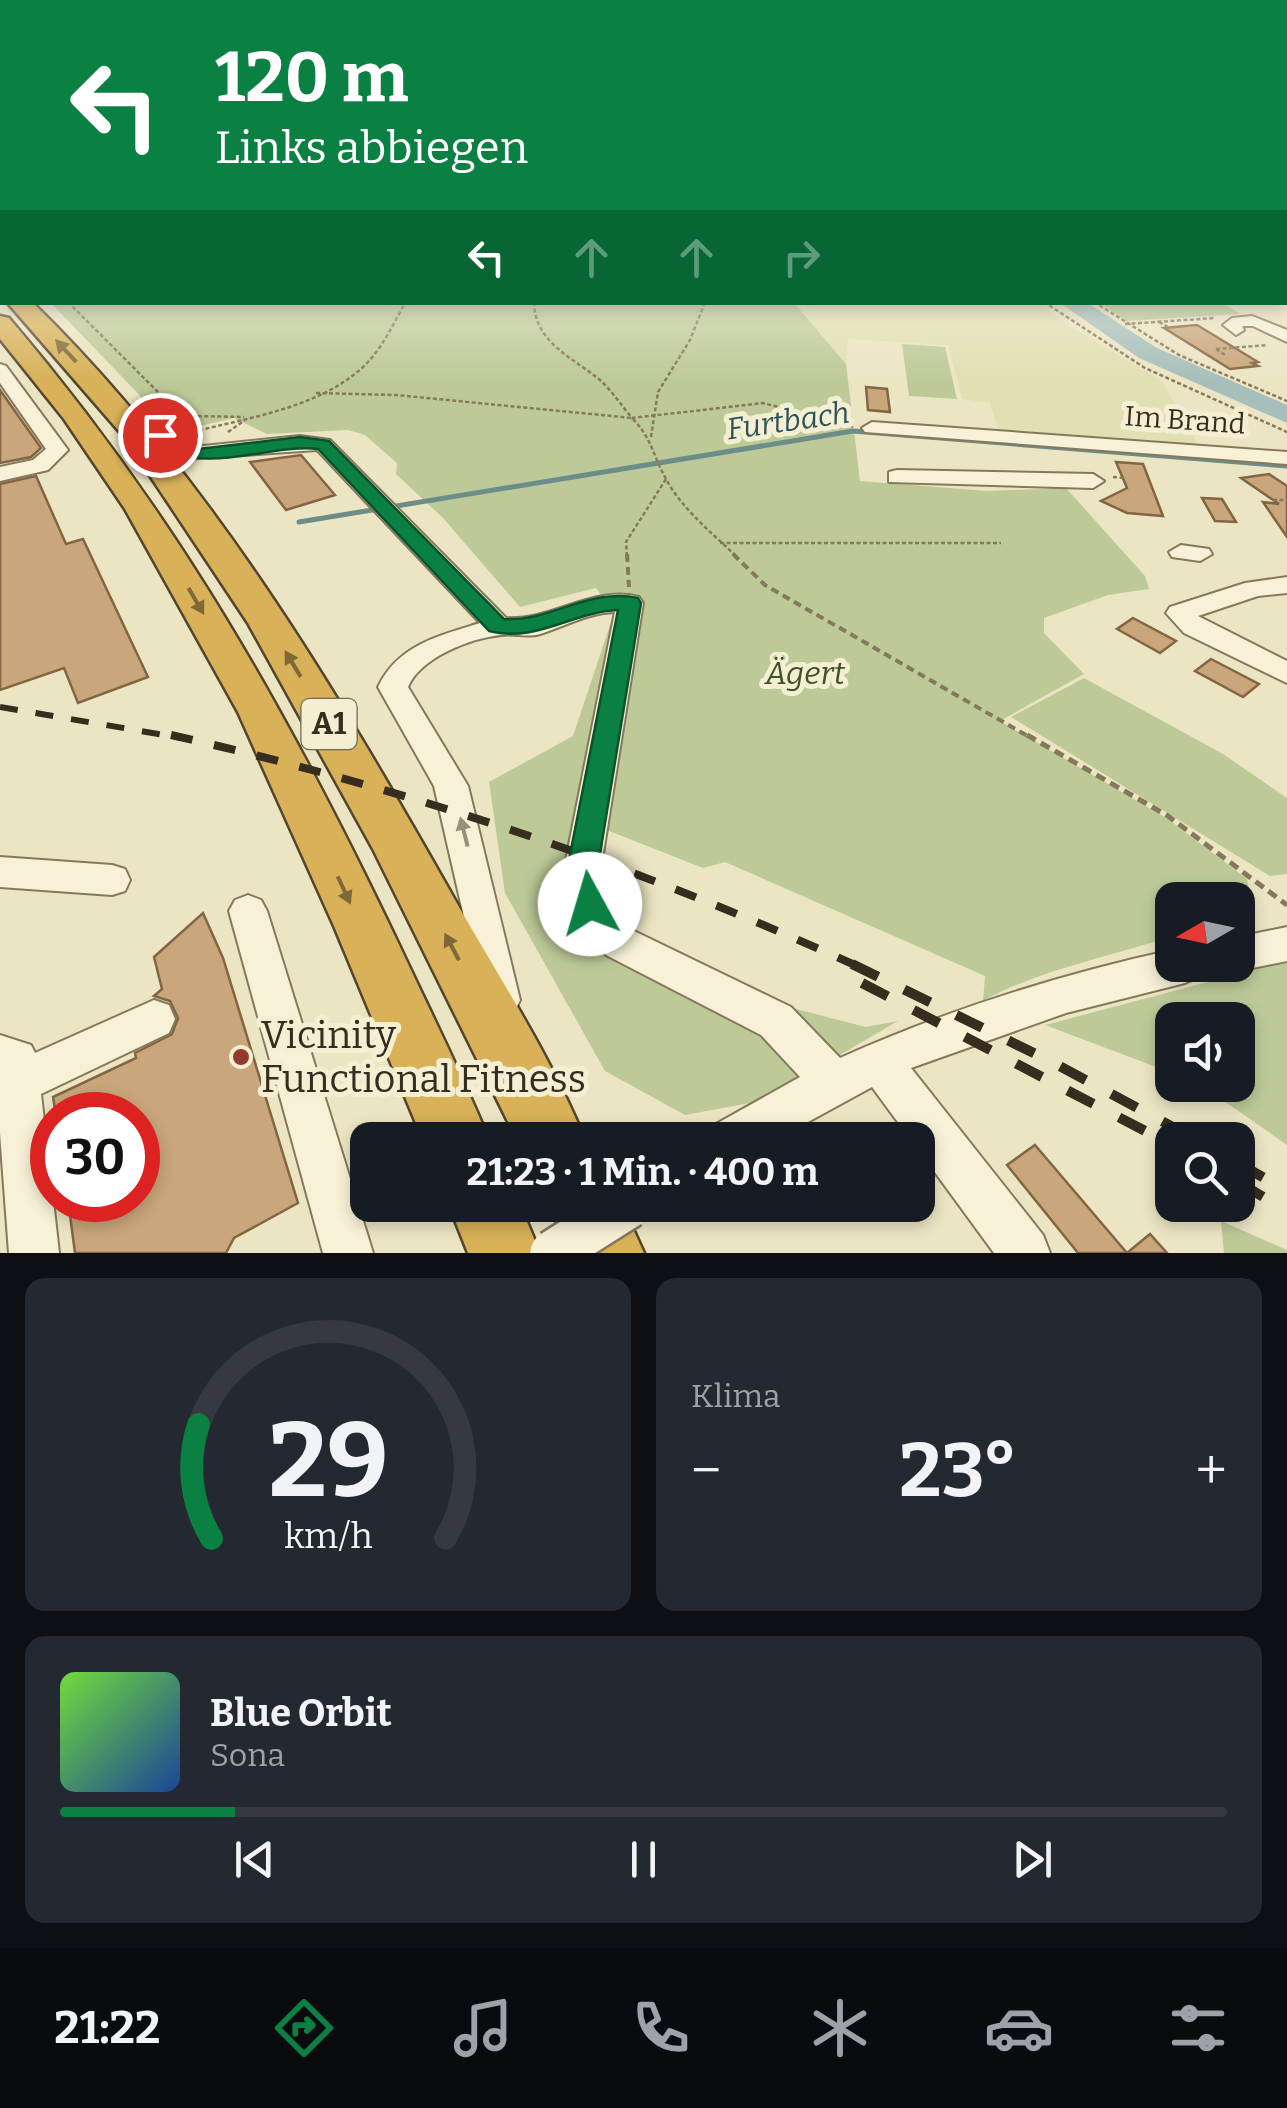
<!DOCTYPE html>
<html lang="de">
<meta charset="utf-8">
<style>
:root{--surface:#171b24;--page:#242831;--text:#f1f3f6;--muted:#9ea1a6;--line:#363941;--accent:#0b8043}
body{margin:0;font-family:Bitter,serif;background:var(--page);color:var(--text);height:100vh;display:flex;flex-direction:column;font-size:38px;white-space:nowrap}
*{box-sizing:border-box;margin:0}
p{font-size:32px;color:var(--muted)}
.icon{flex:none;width:55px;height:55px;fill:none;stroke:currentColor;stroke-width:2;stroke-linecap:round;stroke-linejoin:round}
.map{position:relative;height:1253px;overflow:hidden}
.drawer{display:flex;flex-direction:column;gap:25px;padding:25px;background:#0d0f14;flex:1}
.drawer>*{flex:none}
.guide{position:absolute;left:0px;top:0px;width:1288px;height:305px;box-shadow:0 5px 15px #0003;background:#0b8043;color:#fff;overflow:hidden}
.needle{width:65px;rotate:261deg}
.buttons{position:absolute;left:1155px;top:882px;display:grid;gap:20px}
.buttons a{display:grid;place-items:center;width:100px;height:100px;border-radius:20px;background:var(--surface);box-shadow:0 5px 15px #0003;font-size:50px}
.speed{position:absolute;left:30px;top:1092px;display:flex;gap:20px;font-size:50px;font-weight:700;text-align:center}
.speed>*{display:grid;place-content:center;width:130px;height:130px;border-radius:50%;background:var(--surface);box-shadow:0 5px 15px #0003;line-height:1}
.speed .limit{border:15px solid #d22;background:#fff;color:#111}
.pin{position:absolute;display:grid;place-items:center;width:85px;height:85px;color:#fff;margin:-42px;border:5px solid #fff;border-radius:50%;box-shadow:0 2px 10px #0007}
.me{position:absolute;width:110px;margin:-55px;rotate:354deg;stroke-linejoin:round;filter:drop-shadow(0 0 8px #0008)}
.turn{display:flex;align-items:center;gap:35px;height:210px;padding:0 50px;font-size:45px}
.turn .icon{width:130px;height:130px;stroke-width:2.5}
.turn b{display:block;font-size:70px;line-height:85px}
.lanes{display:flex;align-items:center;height:95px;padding:0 50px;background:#0003;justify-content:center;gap:50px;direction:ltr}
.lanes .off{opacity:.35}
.big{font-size:75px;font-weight:700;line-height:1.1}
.drawer .tile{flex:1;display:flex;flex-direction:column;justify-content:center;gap:15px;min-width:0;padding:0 35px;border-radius:20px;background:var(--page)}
.drawer .dial{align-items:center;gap:0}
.dial svg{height:260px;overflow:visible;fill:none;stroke:var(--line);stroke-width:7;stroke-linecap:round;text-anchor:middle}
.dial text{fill:var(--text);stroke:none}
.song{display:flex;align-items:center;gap:30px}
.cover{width:120px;height:120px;border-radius:15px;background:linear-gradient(135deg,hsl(100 70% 55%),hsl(220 70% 35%))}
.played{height:10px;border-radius:5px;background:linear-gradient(90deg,var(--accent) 15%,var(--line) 15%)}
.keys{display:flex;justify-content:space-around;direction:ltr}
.heat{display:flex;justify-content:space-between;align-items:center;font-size:55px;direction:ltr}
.drawer .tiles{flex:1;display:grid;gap:25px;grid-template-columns:1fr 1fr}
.tile:last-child{grid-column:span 2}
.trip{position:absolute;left:350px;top:1122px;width:585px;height:100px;border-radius:20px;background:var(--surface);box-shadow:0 5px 15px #0003;font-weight:700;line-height:100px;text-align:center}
.dock{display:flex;height:160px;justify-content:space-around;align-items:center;background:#090b0e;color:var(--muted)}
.dock .icon{width:70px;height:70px}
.dock .active{color:var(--accent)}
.dock b{font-size:45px;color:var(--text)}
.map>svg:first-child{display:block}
.farmland{fill:#e1e0b2}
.green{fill:#bdca98}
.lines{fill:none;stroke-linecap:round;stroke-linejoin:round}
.stream{stroke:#6d8d89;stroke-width:5}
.river{fill:#a6bfbb;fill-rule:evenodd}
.building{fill:#c9a67b;stroke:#846542;stroke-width:2.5}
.minor-casing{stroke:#86785b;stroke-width:4}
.highway-casing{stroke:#54452f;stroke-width:5}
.path-far2{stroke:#86785b;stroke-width:2.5;stroke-dasharray:4 2.5;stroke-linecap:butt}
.path-far1{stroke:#86785b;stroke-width:4;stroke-dasharray:8 5;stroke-linecap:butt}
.path{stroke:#86785b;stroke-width:5;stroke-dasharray:10 6;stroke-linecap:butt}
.minor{fill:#f7f2d7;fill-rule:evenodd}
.highway{fill:#d8b158;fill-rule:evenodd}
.rail-far2{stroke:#362d1e;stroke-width:6;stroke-dasharray:18 18;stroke-linecap:butt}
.rail-far1{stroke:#362d1e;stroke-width:8;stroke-dasharray:22 22;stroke-linecap:butt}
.rail{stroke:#362d1e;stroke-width:10;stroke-dasharray:29 29;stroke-linecap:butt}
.minor-bridge-casing{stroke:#86785b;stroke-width:50;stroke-linecap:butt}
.minor-bridge{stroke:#f7f2d7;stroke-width:45}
.oneway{fill:#7f6838}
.oneway2{fill:#96907a}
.route{fill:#0b8043;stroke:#07532c;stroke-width:2.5}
.poi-dot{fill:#923a2e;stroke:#f4efd3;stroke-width:4}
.labels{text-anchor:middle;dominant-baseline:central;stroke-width:10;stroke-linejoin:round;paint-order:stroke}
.far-street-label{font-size:28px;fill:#362d1e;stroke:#f4efd3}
.far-water-label{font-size:30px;font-style:italic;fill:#2e5356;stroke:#f4efd3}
.shield{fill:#f4efd3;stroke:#6f6754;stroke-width:2.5}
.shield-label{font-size:30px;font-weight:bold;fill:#362d1e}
.park-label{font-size:32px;font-style:italic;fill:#415226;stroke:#f4efd3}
.near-poi-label{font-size:38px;fill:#362d1e;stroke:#f4efd3;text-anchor:start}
</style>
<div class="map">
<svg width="1287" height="1253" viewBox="0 0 1287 1253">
<rect width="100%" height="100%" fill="#ece5c4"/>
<path class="farmland" d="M794,303h247l26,21 95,57 37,66 -200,-13 -9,-31 -28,-4 -14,-54 -100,-6 -2,25z"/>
<g class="green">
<path d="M51,303h743l52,61 14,117 128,10 78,-3 79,88 4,13 -41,6 -64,23v15l40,41 -84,47 168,98 79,60 6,31 -15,5v-15h-66v36c-62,21 -131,33 -189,65l2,-25 -260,-114 -22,6 -99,-39 -6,56 27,42 163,80 78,20 32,-6 -137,80 -76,14 -80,-44 -100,-178 -16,-111 84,-46 41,-123 -18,-25 -76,19 -77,-89 -47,-44 1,-11 -32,-28 -17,-5 -81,4 -33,-16 -59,14z"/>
<path d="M1101,303h121l19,11 -116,7z"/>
<path d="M902,344l43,3 12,52 -48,-3z"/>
<path d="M1084,678l139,76 64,44v76l-17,2 -259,-159z"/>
<path d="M1287,961v184l-86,-60h37v-65h-66v53l-127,-48z"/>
<path d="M1221,1221l66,29v3h-63z"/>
</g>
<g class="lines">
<path class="stream" d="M299,522l554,-91 434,35"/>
<path class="river" d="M1059,302h27l71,46 130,57v18l-148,-65z"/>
</g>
<g class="building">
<path d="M1197,325l61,37 -6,1 6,3 -28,3 -66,-41z"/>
<path d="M866,387l21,2 3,23 -22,-2z"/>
<path d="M0,390l41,58 -10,9 -31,6z"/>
<path d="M301,455l34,40 -49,15 -36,-48z"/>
<path d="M1116,462l27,2 20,52 -36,-3 -26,-12 26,-13z"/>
<path d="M1269,474l18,12v51l-24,-35 16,2 -38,-26z"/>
<path d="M36,476l30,68 17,-5 65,138 -70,26 -14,-35 -64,22v-206z"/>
<path d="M1202,498l20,1 14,23 -21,-1z"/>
<path d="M1133,618l43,23 -16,12 -43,-24z"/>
<path d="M1211,659l48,25 -16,13 -48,-26z"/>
<path d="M203,913l20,45 75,245 -64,35 -8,15h-151l-7,-53h70v-85h-82l-3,-18 83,-39 -1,-5 37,-19 6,-16 -8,-17 -16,-5 8,-7 -8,-32z"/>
<path d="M1035,1145l92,108 23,-19 17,19h-89l-71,-88z"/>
</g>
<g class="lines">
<g class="minor-casing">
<g id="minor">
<rect x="0" y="223" width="2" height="8"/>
<rect x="1285" y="226" width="2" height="8"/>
<path d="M1252,316l35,14v12l-34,-16h-11l2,4 -8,5 -13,-10 9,-7z"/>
<path d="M0,364l6,2 62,84 -20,20 -48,11v-14l33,-7 13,-11 -46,-66z"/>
<path d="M115,399l79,48 106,-11 30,4 176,178c46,3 86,-33 133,-21l4,6 -41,257 6,39 26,32 157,76 49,51c105,-47 218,-83 332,-108v15h33l-6,12 -14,6 -119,30 -155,55 132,167 7,18h-56l-76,-104v-9h-7l-39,-53 -97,53h-66l7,-16 84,-47 -39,-42 -155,-80 -35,-51 -5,-44 49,-248c-28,1 -49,14 -75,22 -13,4 -26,-1 -39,1 -31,3 -81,23 -93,52l60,99 52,214 -6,13 -14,6 -14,-6 -52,-227 -56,-99c20,-42 60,-51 102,-64l-163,-173 -132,9 -15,-6 -62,-44 -3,-4z"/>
<path d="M872,422l415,30v12l-422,-32 -3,-4z"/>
<path d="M897,470l196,4 11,7 -11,7 -204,-6v-10z"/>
<path d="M1181,545l28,4 3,5 -12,7 -28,-4 -3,-5z"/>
<path d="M1287,577v16l-29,3 -60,20 89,45v22l-103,-50 -18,-20 4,-6 75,-24z"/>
<path d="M0,857l112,8 13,4 5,11 -5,11 -13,4 -112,-8z"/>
<path d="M248,895l13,5 6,11 106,342h-50l-94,-342 6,-11z"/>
<path d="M1287,927v34l-49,10 -14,-5 14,-1v-28z"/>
<path d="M154,1000l15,5 6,14 -6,14 -128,61 18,159h-50l-9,-120v-98l31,10 4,8z"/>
</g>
</g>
<g class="highway-casing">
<g id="highway">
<path d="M7,302h25c176,172 303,386 423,598 45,79 96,157 130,240h-68l-144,-291 -125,-226 -123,-185z"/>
<path d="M0,316l9,2c168,197 280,396 391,629 30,64 62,128 89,193h-66l-89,-214 -96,-214 -113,-203 -61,-90 -64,-80z"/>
<path d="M449,1205h71l20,48h-72z"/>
<path d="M549,1205h73l22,48h-74z"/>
</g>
</g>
<g class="path-far2">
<path d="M68,302l108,108 18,6 50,1"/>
<path d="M534,302c1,41 38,55 66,78 12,11 21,25 32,38l131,-15 92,24"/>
<path d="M1044,302l101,66 142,64"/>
<path d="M1094,302l85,53 108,46"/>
<path d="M1159,322l9,5"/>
<path d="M1125,324l90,-6"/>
<path d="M1216,349l51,-4"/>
<path d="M1216,349l9,6"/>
<path d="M316,393l80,2 236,23c20,20 21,38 34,61 16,30 46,54 70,77"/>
<path d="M193,432c57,-15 132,-25 175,-70 16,-17 26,-40 38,-60"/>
<path d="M228,432l17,-12"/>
<path d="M651,437l7,-45 32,-52 15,-38"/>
<path d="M1113,477l11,1"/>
<path d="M1273,500h14"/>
<path d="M720,543h281"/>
<path d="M627,556l-1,-14 40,-63"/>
</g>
<g class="path-far1">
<path d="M627,554l2,33"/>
<path d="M733,554l32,31 266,153"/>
</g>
<path class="path" d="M1027,735l141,81 119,89"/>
<use href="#minor" class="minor"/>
<use href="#highway" class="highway"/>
<path class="rail-far2" d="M0,707l182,31"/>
<path class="rail-far1" d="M171,735c238,54 464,130 686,231"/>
<g class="rail">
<path d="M852,964l204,100 141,76"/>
<path d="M862,983l310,162"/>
<path d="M1238,1163l49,28"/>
<path d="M1238,1182l49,29"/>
</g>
<g class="minor-bridge-casing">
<path id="minor-bridge" d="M553,1253l76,-48"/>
</g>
<use href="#minor-bridge" class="minor-bridge"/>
</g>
<defs><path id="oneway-solid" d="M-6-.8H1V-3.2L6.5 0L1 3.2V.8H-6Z" transform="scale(2.5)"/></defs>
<g class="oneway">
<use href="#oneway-solid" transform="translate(66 351) rotate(-133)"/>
<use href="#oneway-solid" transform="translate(196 601) rotate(60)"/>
<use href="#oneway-solid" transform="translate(293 664) rotate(-121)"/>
<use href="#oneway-solid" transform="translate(344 890) rotate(65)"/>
<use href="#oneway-solid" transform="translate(452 947) rotate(-118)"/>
</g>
<use class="oneway2" href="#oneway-solid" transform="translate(464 832) rotate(-104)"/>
<linearGradient id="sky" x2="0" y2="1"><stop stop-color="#8db8d6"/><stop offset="0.54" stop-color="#f6f3e4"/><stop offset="1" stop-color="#f6f3e4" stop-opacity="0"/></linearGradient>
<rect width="1287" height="381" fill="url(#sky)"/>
<path class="route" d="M160,430l38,19 102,-12 29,4 175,178c46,3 86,-32 134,-21l3,5 -42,257 6,44 -4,9 -11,3 -11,-3 -10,-53 49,-250c-46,2 -81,33 -129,21l-171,-182c-54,-6 -125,33 -167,-14z"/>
<circle class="poi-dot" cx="241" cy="1057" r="10"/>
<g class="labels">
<g class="far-street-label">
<text transform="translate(1185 420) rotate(4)">Im Brand</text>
</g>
<g class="far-water-label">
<text transform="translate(788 421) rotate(-8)">Furtbach</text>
</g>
<rect class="shield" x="301.5" y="699" width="55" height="50" rx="8"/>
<g class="shield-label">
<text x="329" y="724">A1</text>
</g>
<g class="park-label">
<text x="805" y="673">Ägert</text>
</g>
<g class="near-poi-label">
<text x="261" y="1035">Vicinity<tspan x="261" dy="44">Functional Fitness</tspan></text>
</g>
</g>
</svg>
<div class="buttons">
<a><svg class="needle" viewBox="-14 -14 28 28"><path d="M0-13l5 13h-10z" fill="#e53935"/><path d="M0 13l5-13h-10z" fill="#9ea1a6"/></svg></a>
<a><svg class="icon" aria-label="sound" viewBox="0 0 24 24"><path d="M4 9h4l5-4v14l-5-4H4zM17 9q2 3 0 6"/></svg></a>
<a><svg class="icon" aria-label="search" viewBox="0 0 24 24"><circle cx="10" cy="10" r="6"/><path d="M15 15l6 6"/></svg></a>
</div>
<div class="speed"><div class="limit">30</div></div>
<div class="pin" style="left:160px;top:435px;background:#d93025"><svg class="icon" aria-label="arrive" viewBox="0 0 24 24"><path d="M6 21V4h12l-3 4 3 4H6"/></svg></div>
<svg class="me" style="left:590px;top:904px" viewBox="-20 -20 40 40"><circle r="19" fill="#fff"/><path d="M0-13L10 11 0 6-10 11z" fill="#0b8043"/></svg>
<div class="trip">21:23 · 1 Min. · 400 m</div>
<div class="guide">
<div class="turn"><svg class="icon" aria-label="left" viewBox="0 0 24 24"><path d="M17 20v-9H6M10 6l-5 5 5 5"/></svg><div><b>120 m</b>Links abbiegen</div></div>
<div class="lanes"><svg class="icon" aria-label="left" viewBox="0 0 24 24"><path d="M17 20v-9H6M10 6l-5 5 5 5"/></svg><svg class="icon off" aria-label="ahead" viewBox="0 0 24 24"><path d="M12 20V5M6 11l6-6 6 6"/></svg><svg class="icon off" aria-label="ahead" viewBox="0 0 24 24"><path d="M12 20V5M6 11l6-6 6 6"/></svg><svg class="icon off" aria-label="right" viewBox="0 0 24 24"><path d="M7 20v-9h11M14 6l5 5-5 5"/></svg></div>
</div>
</div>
<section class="drawer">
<div class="tiles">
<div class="tile dial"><svg viewBox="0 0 100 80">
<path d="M14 69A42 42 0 1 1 86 69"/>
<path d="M14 69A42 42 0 0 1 10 34" stroke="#0b8043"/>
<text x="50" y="56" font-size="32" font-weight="700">29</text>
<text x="50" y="72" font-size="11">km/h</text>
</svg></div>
<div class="tile"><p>Klima</p>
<div class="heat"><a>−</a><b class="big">23°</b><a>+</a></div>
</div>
<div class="tile">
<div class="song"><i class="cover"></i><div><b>Blue Orbit</b><p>Sona</p></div></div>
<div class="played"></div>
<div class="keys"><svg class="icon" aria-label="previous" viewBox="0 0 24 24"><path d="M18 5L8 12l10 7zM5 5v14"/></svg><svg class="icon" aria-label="pause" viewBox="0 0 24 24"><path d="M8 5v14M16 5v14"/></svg><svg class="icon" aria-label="next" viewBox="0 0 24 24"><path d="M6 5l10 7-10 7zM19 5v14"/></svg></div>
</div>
</div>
</section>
<nav class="dock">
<b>21:22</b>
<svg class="icon active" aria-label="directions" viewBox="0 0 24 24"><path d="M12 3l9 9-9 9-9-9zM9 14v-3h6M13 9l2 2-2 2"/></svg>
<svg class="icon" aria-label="music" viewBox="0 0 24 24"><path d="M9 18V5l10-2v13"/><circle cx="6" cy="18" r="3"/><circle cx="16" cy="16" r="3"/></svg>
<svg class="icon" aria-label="phone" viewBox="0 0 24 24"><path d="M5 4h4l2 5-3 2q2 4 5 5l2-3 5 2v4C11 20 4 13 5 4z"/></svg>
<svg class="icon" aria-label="climate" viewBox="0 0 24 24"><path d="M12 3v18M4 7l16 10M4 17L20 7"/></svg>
<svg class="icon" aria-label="car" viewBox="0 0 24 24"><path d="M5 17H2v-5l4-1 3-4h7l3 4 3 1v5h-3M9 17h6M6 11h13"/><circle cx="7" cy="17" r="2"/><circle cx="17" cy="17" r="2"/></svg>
<svg class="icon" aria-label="filters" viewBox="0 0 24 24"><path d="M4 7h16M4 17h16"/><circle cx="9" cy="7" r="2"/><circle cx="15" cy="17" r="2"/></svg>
</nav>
